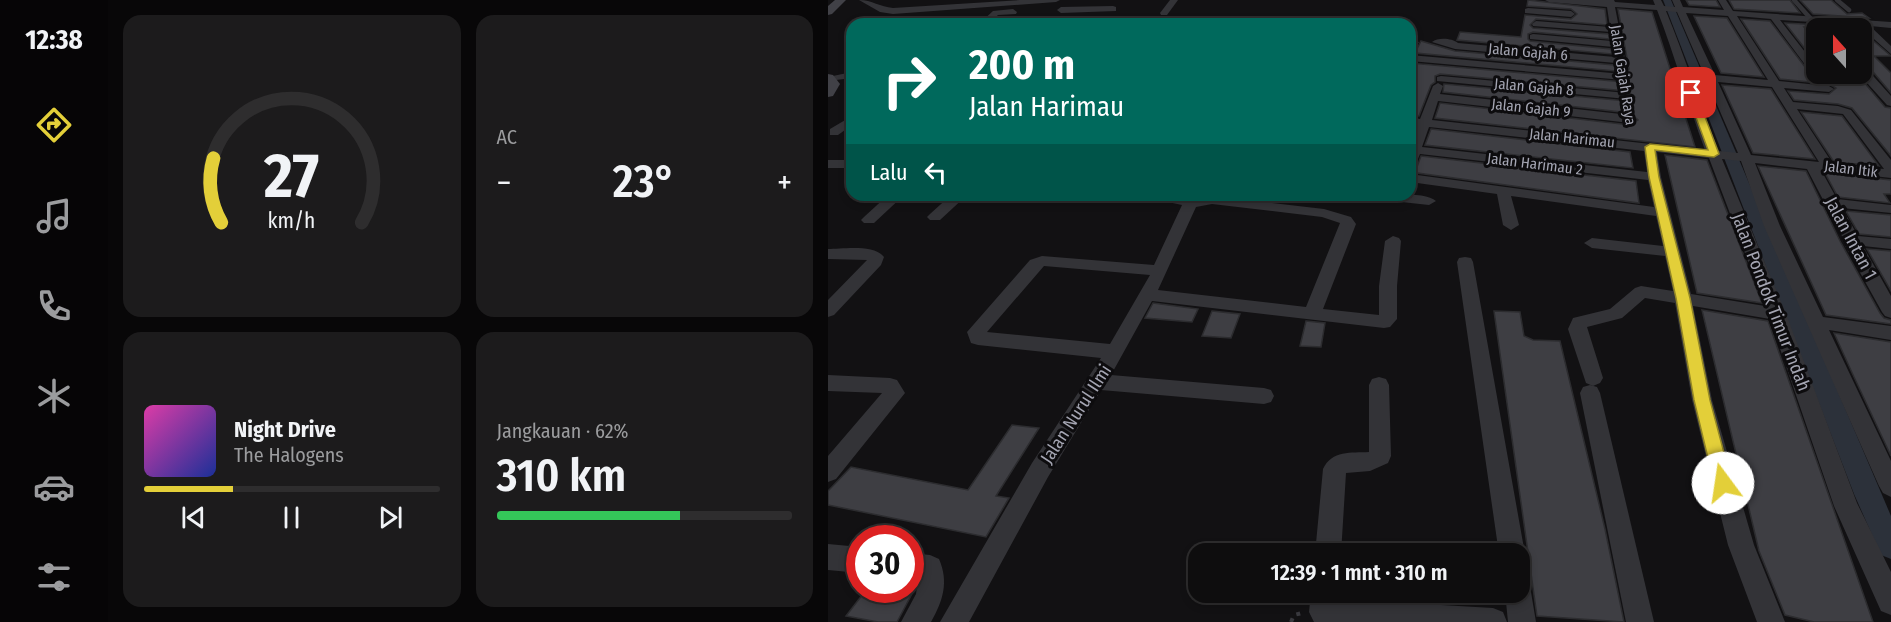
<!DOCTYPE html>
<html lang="id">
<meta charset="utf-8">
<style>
:root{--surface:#0e0d0e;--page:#1c1b1c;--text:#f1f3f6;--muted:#9b9c9e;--line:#2e2d2e;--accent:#e3cf39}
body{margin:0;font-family:"Fira Sans Condensed",sans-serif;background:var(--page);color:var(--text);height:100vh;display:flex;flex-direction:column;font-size:22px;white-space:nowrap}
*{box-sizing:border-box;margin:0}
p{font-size:20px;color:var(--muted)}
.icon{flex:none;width:33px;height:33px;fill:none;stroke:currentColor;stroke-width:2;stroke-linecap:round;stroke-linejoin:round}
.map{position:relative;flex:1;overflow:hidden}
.side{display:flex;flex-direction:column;gap:15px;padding:15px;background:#080708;width:720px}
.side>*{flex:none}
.banner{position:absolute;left:18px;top:18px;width:570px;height:183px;border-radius:18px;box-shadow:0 3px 9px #0003,0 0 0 2px var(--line);background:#00695c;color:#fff;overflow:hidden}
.needle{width:39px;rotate:339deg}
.tools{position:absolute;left:978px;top:18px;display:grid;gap:12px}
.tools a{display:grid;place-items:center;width:66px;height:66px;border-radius:12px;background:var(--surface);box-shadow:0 3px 9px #0003,0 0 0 2px var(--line);font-size:30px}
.speed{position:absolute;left:18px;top:525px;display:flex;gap:12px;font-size:30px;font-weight:700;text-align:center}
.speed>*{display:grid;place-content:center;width:78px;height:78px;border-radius:50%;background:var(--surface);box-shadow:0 3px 9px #0003,0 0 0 2px var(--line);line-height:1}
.speed .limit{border:9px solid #d22;background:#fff;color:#111}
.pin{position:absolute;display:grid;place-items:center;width:51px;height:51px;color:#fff;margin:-26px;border-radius:12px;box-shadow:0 3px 9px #0006}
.me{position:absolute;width:66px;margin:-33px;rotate:346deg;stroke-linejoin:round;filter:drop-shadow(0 0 4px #0008)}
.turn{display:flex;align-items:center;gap:21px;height:126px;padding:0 24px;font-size:27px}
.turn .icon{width:78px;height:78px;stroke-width:2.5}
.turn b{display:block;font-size:42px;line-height:51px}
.then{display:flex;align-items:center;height:57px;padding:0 24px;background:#0003;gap:12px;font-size:22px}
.big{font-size:45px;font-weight:600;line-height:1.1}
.side .widget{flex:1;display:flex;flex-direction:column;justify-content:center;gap:9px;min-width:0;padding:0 21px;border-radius:18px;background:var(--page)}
.side .dial{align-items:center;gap:0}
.dial svg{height:156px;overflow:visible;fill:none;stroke:var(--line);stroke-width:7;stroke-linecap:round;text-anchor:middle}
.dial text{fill:var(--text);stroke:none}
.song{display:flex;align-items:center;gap:18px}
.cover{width:72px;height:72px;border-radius:9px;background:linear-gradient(135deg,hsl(320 70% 55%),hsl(230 70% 35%))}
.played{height:6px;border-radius:3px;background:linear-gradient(90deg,var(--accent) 30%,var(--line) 30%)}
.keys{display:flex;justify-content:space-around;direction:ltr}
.heat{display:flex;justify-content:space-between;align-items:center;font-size:33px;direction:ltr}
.charge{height:9px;border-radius:4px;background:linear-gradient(90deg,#34c759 62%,var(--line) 0)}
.side .tiles{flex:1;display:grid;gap:15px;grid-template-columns:repeat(2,1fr)}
.trip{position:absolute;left:360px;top:543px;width:342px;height:60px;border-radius:18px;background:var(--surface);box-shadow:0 3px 9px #0003,0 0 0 2px var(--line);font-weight:600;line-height:60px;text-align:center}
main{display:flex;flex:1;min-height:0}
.tabs{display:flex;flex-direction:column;width:108px;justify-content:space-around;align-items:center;background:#060506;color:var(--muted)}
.tabs .icon{width:42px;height:42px}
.tabs .on{color:var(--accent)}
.tabs b{font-size:27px;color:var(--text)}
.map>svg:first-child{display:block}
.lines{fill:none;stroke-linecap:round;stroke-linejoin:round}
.canal{fill:#2c313a;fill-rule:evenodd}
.building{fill:#3e3e43;stroke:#2c2c2f;stroke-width:1.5}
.path{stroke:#39393e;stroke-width:4;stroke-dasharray:4 6;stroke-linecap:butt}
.service{stroke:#333337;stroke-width:4.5}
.minor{fill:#333337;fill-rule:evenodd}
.secondary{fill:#414147;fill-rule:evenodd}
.route{fill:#e3cf39;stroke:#948725;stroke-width:1.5}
.labels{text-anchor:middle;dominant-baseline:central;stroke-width:6;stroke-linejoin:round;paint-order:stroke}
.far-street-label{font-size:15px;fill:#a4a5b2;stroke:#0d0c0e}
.street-label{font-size:18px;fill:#a4a5b2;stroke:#0d0c0e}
</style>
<main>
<nav class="tabs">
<b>12:38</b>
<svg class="icon on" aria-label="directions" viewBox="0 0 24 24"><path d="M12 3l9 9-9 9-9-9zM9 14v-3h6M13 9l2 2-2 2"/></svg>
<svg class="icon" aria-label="music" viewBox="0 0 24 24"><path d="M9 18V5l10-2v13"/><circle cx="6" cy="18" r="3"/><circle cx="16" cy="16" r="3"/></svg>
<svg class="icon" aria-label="phone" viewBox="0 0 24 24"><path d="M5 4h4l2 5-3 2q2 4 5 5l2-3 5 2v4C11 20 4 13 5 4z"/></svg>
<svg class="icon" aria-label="climate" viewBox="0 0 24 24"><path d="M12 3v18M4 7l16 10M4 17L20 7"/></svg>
<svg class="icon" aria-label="car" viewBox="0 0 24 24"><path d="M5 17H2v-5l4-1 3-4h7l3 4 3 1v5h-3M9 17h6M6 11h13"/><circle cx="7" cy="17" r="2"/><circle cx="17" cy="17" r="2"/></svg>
<svg class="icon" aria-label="filters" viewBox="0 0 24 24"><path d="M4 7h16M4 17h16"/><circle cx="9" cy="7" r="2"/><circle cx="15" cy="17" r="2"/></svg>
</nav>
<section class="side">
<div class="tiles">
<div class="widget dial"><svg viewBox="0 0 100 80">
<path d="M14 69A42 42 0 1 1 86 69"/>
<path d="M14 69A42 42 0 0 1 10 36" stroke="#e3cf39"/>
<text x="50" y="56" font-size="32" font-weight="700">27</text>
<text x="50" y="72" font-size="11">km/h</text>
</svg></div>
<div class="widget"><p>AC</p>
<div class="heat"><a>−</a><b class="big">23°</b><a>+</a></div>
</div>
<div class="widget">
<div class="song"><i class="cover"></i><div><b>Night Drive</b><p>The Halogens</p></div></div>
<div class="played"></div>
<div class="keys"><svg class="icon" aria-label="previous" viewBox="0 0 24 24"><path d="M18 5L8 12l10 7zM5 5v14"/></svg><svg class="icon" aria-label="pause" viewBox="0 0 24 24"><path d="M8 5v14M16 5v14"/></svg><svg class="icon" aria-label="next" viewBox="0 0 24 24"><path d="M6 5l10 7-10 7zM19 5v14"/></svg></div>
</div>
<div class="widget"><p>Jangkauan · 62%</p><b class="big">310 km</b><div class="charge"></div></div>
</div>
</section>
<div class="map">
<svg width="1063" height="622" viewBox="0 0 1063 622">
<rect width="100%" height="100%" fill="#121113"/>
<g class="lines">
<path class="canal" d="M835,0h8l220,516v43l-10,-4 -27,-61z"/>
</g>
<g class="building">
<path d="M700,0l77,9 2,16 -71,-6 -6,6 3,3 76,6v5l-76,-7 -5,2v5l2,2 81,8 1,5 -155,-14 3,-8 61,5 4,-22 46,4 6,-5 -6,-5 -44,-3z"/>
<path d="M858,0h30l4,7 -31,-2z"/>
<path d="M901,0h61l10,13 -66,-4z"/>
<path d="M972,0h31l16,14 15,-1 7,5 -56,-4z"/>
<path d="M790,9l34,3 43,135 -260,-29 5,-15 190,22 8,-5 -8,-7 -187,-21 1,-8 183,17 8,-4 -8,-6 -187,-17 -5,2v6l-4,3 -12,31 -9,-1v-10l6,-13h-6v-29l214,19 6,-6 -5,-3 4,-4z"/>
<path d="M866,16l33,2 37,59 -43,-4z"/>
<path d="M913,19l29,2 42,55 6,-2h39l28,33 6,1v48l-39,-48 -14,-4 -44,-4 -6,-9 41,3 7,-6 -7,-4 -49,-5z"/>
<path d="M957,23l72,4 2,1 -55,-1 12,15v21z"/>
<path d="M1034,31l29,25h-17l17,17v20l-23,-27 -6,-1z"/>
<path d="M593,41l34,10 159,14 2,6 -201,-18z"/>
<path d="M894,85l49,4 44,70 -62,-6z"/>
<path d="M973,112l41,4 37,50 -45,-4z"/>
<path d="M603,129l199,23 3,16 -208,-23z"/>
<path d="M837,155l42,5 55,143 -65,-10z"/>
<path d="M593,156l215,25 3,22 -229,-31v-3l7,-2z"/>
<path d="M930,166l48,5 34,70 40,72 4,5 7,2v4l-65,-9z"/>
<path d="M997,173l66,7v14h-7l6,9 -52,-6z"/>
<path d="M1018,211l45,4v22l-32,-3z"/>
<path d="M1039,249l24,2v40z"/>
<path d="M325,303l45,6 -6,13 -47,-4z"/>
<path d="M874,310l66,11 105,301h-59l-29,-7 -26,-64z"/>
<path d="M384,311l28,3 -9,24 -29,-2z"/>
<path d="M666,311l26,1 4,24 9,4 27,1 45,188 19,93 -87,-6z"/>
<path d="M478,321l19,2 -4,24 -21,-1z"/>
<path d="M1006,333l57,9v114l-37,-79z"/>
<path d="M184,425l27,3 -43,68 13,2 -23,39 -158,-32v-14l23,-24 117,23z"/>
<path d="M38,590h48l-17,32h-19l-32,-6z"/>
</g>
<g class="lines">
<path class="path" d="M463,622l3,-7 8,-2"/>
<g class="service">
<path d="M966,0l17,19"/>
<path d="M1009,0l12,10"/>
</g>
<g class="minor">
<path d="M31,0c13,0 21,7 34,8l127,-8h40l-4,2 -163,12 -13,-2z"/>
<path d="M342,0h8l-11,15h-6l-1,-2z"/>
<path d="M717,0h69l1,2 40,3 -2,-5h8l3,6 11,1 -3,-7h8l3,7 41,3 -6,-10h8l7,11 158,11v6l-21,-2 21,20v8l-33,-29 -78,-5 36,46v8h4h-8l-41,-55 -34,-3 42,65 50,5 5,3 -5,3 -45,-4 9,14 45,4 13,4 40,50v18l-70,-8 16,29 54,6v8l-49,-5 16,28 33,3v10l-28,-3 28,50v22l-6,-2 -3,-4 -40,-72 1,-2 -36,-69 -52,-6 25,63 43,91 68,9v14l-62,-10 62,131v36l-8,-4 -4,-7 -115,-260 -23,-65 -19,-2 64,155 71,189 34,69v43l-10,-4 -47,-105 -64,-187 -77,-13 19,94 42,145 31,77h-28l-29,-77 -36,-145 -17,-97 -30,-5 -23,20 -35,9 16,51 -3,5 -7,3 -7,-3 -18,-54 5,-11 37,-9 25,-21 6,-2 32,5 -8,-35 -73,-8 -8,-5 8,-5 71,8 -7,-30 -145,-20 8,29 -8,5 -8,-5 -6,-31 -87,-12v-8l244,33 -6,-27 -228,-26 -5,12 -5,1v-22l8,-20h-8v-8l10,2 13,-33 5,-3 5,3 -3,8 190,21 6,4 -6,4 -192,-22 -6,19 273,30c-17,-46 -30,-94 -48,-140l-42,-3 12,62 -5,3 -5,-3 -1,-6 -161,-14 -23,-7c6,-5 20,-4 26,1l157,14 -2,-10 -83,-8v-4l3,-1 79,7 -1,-9 -78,-6 -1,-2 4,-3 74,6 -3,-20 -58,-5zM838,11l11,1 61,141 -19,-2c-19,-46 -34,-94 -53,-140zM858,13l42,3 40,64 -53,-5zM890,82l54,5 47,75 -68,-7zM969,109l46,5 41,55 -51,-5zM601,127l215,24 3,21 -225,-25zM829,152l52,6 56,148 -74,-12 -30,-117z"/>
<path d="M285,6l3,1v4l-55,2 -4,-3 4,-3z"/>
<path d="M700,8l43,3 4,3 -4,3 -46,-4v-4z"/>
<path d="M185,9l4,3 -1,2 -18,1 -10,9h-9l14,-13z"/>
<path d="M402,20l4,4h-9z"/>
<path d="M582,39l9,3 -6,10 -3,1z"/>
<path d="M582,55l213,19 5,3 -5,3 -213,-19z"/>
<path d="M1034,67l4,1 25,28v10l-4,-1 -28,-31h3z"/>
<path d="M24,72v6l-24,3v-4z"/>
<path d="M613,76l186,17 6,3 -6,3 -190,-18v-4z"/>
<path d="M24,116v9l-14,10h-8v-6z"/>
<rect x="0" y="160" width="24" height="8"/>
<path d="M60,195h16l-30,28h-10l-3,-3 3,-3z"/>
<path d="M123,195h16l-27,25h-10l-3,-3 3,-3z"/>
<path d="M319,195h27l16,4 22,-3 112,13 27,8 5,7 -33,85 56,6v-29l6,-45 8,-5 6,2 2,3 -4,45v33l-7,8 -6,1 -232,-27 -41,74 153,13 7,2 3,6 -3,6 -7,2 -163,-14 -53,87 -79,145h-29l92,-159 69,-105 -123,-13 -7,-2 -4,-11 63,-72 12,-4 112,9 28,-60 -33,-7zM384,204l110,13 18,6 -34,84 -148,-17 38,-83zM216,266l106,9 -40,69 -123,-12z"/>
<path d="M539,195c16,0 59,-4 69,6l-7,4 -55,-6z"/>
<path d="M0,249c15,0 46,-5 56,8l-3,8 -47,50 -6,2v-17l39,-40 -39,-1z"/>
<path d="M637,257l6,1 2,4 52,292 -5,9v-9h-21l-42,-292 2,-4z"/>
<path d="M0,375l62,3 7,2 8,13 -69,86 -8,3v-26l54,-63 -54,-2z"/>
<path d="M551,377l7,2 3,6 2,71 -3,7 -18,8 -24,2 -5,81h-26l8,-85c9,-19 28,-16 46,-17v-67l3,-6z"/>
<path d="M762,385l7,2 3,6 54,229h-28l-46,-229 3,-6z"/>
<path d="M0,544l32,3v26l-32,-3z"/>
<path d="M82,553l20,2 9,4c10,23 4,42 -8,63h-30l15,-28 2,-14 -8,-1z"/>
<path d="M692,579l8,3 3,10 5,30h-28l-3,-30h15z"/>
<path d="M483,592h27v7l155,9 10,4 4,10h-193l-5,-10z"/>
</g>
<g class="secondary">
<path d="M7,0h11l-14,14 -4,1v-9z"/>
<path d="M0,74l5,1 7,9 -7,12 -5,1z"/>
</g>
</g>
<path class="route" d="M863,90l5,3 23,61 -5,3 -59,-7 4,27 31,121 20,102 22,83 -3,6 -6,2 -6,-2 -3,-6 -20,-83 -18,-102 -27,-121 -4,-30 5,-3 58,6 -21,-57z"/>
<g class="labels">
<g class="far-street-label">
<text transform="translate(700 52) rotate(5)">Jalan Gajah 6</text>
<text transform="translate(795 75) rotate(81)">Jalan Gajah Raya</text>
<text transform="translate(706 87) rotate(5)">Jalan Gajah 8</text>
<text transform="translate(703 108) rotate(6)">Jalan Gajah 9</text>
<text transform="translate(744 138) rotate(6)">Jalan Harimau</text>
<text transform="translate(707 164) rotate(7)">Jalan Harimau 2</text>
<text transform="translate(1023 169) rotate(7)">Jalan Itik</text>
</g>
<g class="street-label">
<text transform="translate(1023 238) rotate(62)">Jalan Intan 1</text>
<text transform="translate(943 302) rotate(69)">Jalan Pondok Timur Indah</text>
<text transform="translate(248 414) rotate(-57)">Jalan Nurul Ilmi</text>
</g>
</g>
</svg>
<div class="tools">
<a><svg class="needle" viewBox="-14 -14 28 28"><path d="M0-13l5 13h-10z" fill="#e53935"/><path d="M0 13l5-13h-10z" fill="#9b9c9e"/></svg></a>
</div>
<div class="speed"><div class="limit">30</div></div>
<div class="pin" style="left:863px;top:93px;background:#d93025"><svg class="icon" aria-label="arrive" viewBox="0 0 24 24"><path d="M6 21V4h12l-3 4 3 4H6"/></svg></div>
<svg class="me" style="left:895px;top:483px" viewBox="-20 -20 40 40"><circle r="19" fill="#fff"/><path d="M0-13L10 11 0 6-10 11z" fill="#e3cf39"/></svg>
<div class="trip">12:39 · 1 mnt · 310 m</div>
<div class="banner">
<div class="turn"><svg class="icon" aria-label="right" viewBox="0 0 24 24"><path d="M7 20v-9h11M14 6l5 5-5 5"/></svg><div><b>200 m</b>Jalan Harimau</div></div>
<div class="then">Lalu<svg class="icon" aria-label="left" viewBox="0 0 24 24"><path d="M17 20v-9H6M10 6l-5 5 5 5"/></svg></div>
</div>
</div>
</main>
